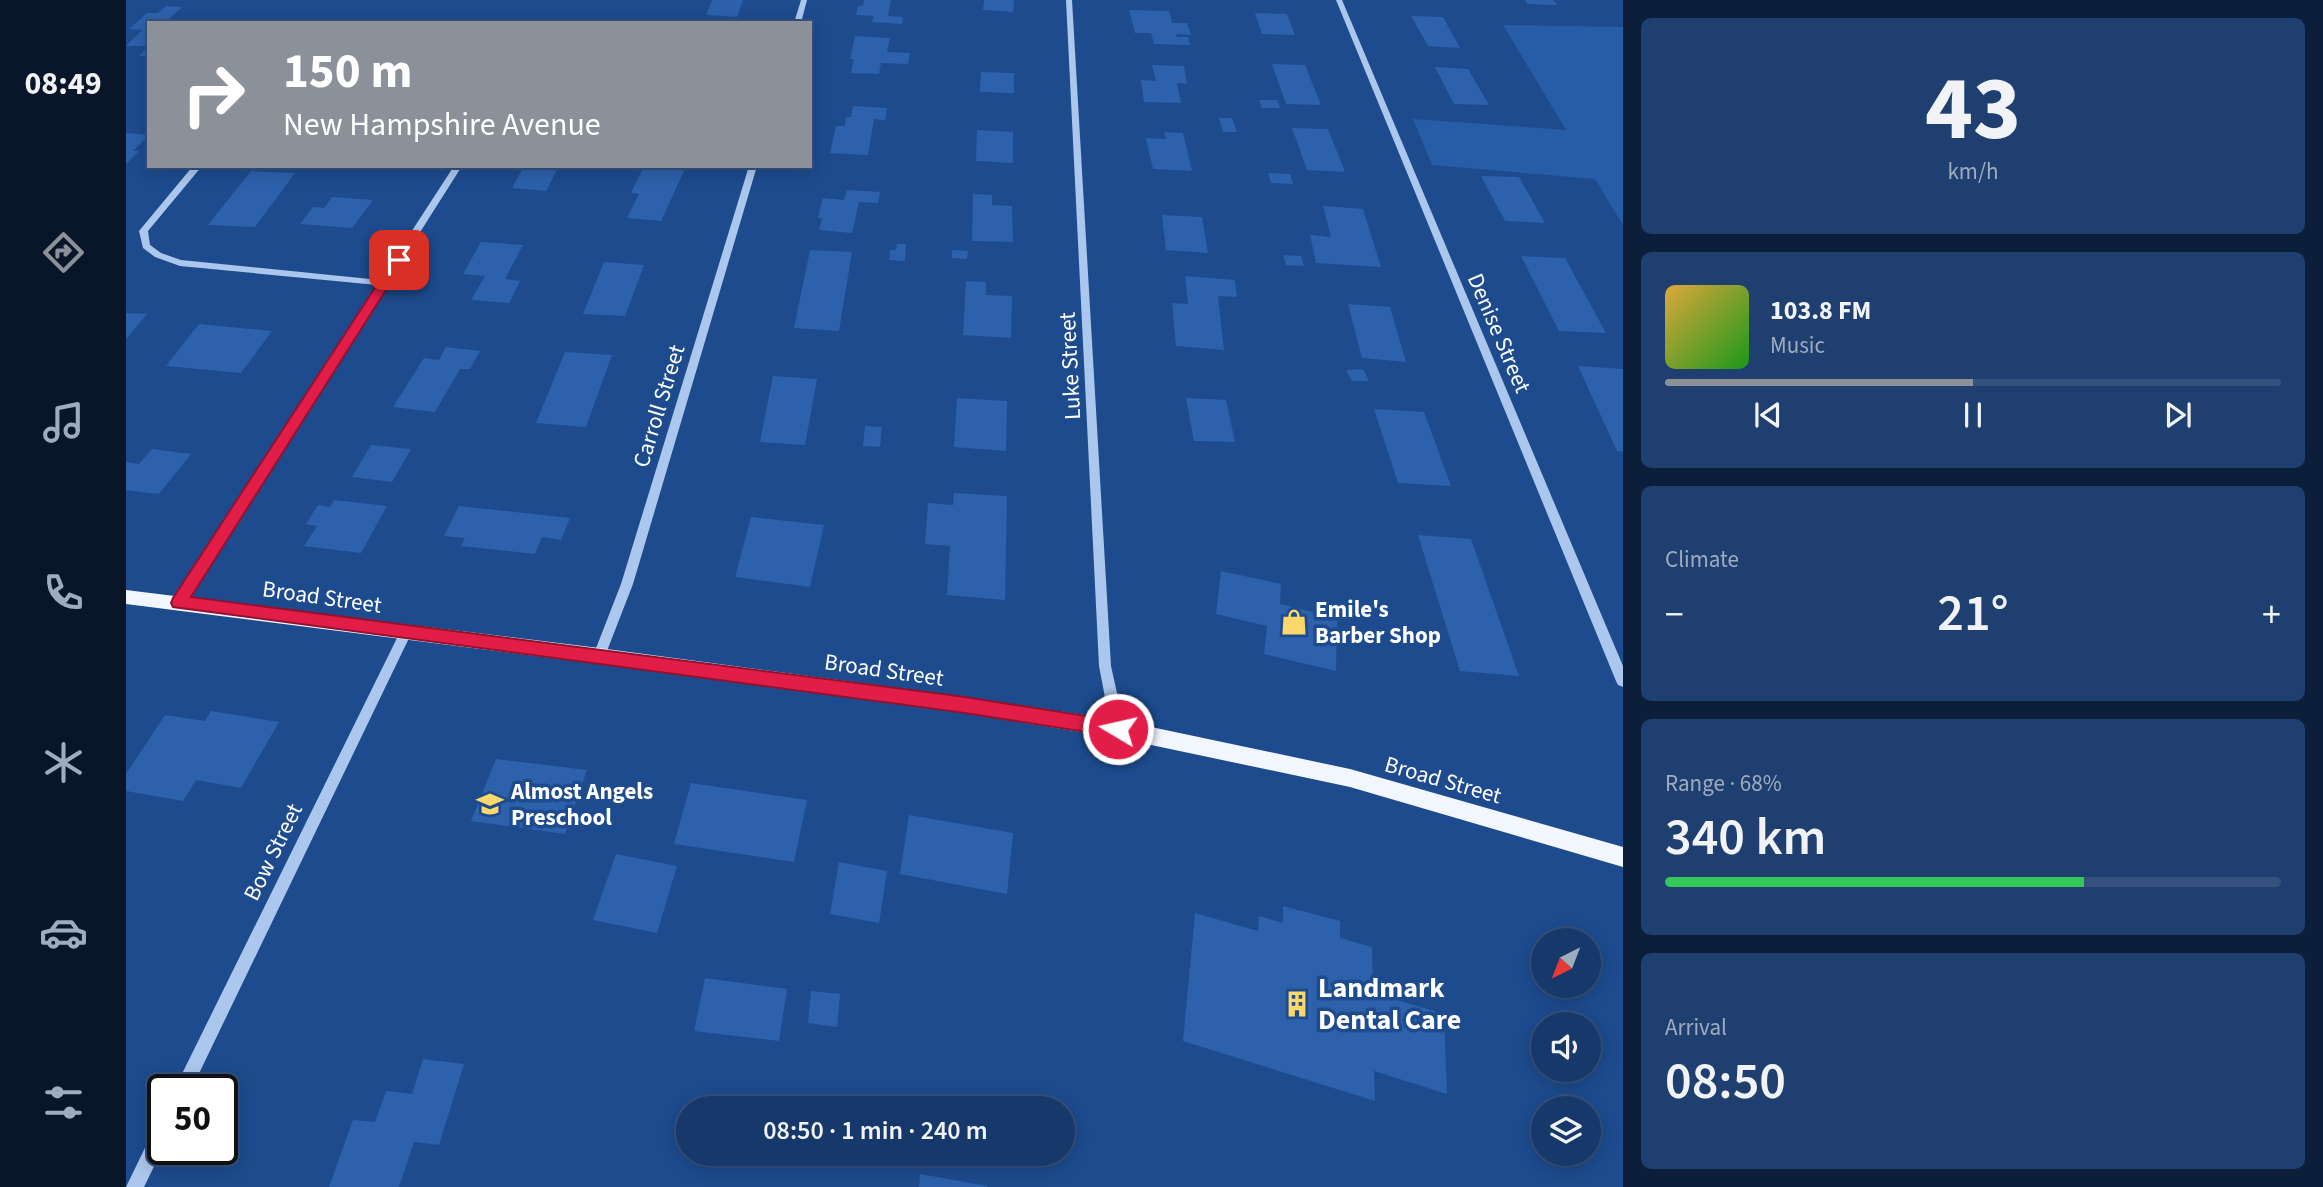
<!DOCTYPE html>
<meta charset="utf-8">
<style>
:root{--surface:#16386a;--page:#1f3f70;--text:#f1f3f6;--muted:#9eacc1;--line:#35527e;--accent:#8c9099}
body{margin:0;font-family:"Source Sans 3",sans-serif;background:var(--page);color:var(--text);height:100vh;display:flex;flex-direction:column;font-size:26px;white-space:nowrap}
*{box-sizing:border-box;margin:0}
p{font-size:23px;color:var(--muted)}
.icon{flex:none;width:38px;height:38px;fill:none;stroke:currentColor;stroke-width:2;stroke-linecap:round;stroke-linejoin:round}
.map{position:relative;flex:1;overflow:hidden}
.drawer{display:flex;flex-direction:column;gap:18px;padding:18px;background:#0c1f3a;width:700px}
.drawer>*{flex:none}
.top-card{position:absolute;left:21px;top:21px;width:665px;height:147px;border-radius:0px;box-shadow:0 4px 18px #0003,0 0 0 2px var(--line);background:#8c9099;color:#fff;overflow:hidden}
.needle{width:46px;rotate:222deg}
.fabs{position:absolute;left:1405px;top:928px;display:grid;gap:14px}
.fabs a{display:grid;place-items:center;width:70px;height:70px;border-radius:50%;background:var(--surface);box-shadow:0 4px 18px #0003,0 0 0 2px var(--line);font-size:35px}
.speed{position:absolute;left:21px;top:1074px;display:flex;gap:14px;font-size:35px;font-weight:700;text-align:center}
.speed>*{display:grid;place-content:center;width:91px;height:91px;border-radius:50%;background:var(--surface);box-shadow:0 4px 18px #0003,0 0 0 2px var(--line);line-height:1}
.speed .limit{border:4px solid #111;border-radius:10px;background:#fff;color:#111}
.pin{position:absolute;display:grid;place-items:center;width:60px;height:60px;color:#fff;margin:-30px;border-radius:14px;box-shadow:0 4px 10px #0006}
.me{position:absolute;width:77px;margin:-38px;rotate:279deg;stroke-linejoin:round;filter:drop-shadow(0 0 5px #0008)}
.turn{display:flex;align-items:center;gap:24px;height:147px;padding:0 21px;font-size:32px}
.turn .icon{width:91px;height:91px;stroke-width:2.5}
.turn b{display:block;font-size:49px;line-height:60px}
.big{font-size:52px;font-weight:600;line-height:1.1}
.drawer .tile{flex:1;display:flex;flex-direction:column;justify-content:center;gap:10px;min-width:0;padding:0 24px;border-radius:10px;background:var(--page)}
.drawer .dial{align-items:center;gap:0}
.dial b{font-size:91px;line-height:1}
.song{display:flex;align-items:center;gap:21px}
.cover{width:84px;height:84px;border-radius:10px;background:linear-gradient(135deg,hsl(40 70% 55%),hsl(120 70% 35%))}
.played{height:7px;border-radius:4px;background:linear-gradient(90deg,var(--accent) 50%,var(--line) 50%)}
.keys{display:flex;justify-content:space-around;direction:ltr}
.heat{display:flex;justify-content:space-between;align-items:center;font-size:38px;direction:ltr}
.charge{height:10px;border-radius:5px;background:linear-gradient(90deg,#34c759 68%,var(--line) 0)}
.trip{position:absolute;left:550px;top:1096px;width:399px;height:70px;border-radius:35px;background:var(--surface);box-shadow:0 4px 18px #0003,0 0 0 2px var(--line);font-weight:600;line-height:70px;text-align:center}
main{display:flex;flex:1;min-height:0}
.dock{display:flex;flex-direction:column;width:126px;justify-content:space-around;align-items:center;background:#09162a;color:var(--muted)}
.dock .icon{width:49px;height:49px}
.dock .on{color:var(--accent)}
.dock b{font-size:32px;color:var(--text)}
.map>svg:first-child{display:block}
.green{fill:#275ca7}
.building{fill:#2d61ac}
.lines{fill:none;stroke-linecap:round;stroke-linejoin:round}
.minor{fill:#acc7ed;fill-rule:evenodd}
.major{fill:#f2f6ff;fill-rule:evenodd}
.route{fill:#e11d48;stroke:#92132f;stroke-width:2}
.labels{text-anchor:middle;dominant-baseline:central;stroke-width:7;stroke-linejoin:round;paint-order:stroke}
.street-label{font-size:23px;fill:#fff;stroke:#1d4b8e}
.poi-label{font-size:23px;font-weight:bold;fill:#fff;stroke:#1d4b8e;text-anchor:start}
.near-poi-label{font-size:28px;font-weight:bold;fill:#fff;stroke:#1d4b8e;text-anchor:start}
</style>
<main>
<nav class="dock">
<b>08:49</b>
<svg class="icon on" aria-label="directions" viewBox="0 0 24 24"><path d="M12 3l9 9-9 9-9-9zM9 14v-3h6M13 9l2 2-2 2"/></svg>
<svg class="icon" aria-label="music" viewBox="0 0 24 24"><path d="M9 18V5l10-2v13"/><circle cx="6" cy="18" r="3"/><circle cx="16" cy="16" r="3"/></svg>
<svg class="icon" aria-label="phone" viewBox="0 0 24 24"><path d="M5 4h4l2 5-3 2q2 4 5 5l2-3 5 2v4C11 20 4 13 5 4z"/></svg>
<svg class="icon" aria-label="climate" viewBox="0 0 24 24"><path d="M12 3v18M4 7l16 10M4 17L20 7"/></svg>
<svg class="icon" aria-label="car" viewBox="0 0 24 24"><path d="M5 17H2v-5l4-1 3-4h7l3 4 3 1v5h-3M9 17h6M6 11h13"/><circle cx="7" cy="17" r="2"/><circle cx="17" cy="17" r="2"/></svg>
<svg class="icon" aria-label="filters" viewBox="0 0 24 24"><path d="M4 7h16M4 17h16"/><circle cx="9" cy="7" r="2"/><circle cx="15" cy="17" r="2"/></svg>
</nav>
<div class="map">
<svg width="1497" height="1187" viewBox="0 0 1497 1187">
<rect width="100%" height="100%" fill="#1d4b8e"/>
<path class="green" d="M1377,25l120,2v198l-28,-46 -163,-14 -19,-46 153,11z"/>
<g class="building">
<path d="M586,0h31l-6,17 -31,-2z"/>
<path d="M738,0h27l-3,16 15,1 -1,7 -30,-2 2,-6 -18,-1 2,-9h5z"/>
<path d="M858,0h30l-1,12 -30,-2z"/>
<path d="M1399,0h28l4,5 -30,-1z"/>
<path d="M40,6l16,1 -17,16h-16v33h-10l9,-10h-22l16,-16 -13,-1 18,-16h11z"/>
<path d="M1003,10l40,1 3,12h15l4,12 -15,-1 1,3h11l2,8 -36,-1 -3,-11h-16z"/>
<path d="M1129,13l32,1 8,21 -33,-1z"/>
<path d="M1285,16l32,1 17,31 -32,-2z"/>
<path d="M111,19l35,1 -3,3h-35z"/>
<path d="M729,36l35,2 -3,14 23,1 -2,11 -27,-1 -2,11 -28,-1 3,-14h-4z"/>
<path d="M1146,64l33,1 16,40 -35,-1z"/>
<path d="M1026,65l32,1 3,18 -10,-1 4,20 -37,-1 -3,-22 15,1z"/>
<path d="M1309,67l33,2 21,36 -35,-1z"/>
<path d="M855,72l33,1v20l-34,-1z"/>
<path d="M1133,100h18l3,8h-18z"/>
<path d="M727,106l34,2 -2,12 -11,-1 -6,36 -38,-2 6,-27h9l1,-9h5z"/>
<path d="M1093,118h13l5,14h-14z"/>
<path d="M1166,128l36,1 17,43 -38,-2z"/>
<path d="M851,130l36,2v31l-37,-2z"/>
<path d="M1038,132l19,1 9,38 -39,-2 -7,-31 20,1z"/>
<path d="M0,133l23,2 -16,16h6l-13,13z"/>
<path d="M398,166h35l-13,25 -34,-3z"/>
<path d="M518,166l41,3 -24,52 -34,-3 12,-24 -8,-1z"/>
<path d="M125,171l44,2 -40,54 -47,-2z"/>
<path d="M1142,173l22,1 3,10 -22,-1z"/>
<path d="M1355,176l38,1 26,46 -40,-2z"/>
<path d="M721,190l33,2 -2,11 -19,-1 -7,31 -33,-3 3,-12h-4l5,-20 21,2z"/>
<path d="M847,194l19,1v10l20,1 1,36 -41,-1z"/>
<path d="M206,197l41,3 -21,28 -52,-4 13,-17 11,1z"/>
<path d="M1197,206l40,3 18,58 -65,-4 -6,-28 21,2z"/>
<path d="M1036,215l40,2 6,36 -42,-3z"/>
<path d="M355,242l42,3 -18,34 15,2 -11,22 -38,-3 14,-24 -22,-2z"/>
<path d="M771,244h9l-1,17 -16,-1 1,-10h6z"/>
<path d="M684,250l42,2 -13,79 -45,-3z"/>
<path d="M826,250l16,1 -1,8 -15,-1z"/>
<path d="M1157,255l18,1 3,10 -18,-1z"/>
<path d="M1395,256l44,2 41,75 -47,-2z"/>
<path d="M478,262l40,3 -19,51 -42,-2z"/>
<path d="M1059,276l50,4 2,17 -19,-1 6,54 -48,-4 -4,-43 16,1z"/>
<path d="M840,281l20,1v13l26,1 -1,42 -48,-3z"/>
<path d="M1222,304l42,3 16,55 -44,-4z"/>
<path d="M0,313l21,1 -21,25z"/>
<path d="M73,324l73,7 -31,42 -75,-7z"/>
<path d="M320,347l34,4 -10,18h-10l-25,43 -42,-5 31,-49 15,2z"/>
<path d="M439,352l47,3 -26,72 -50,-4z"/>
<path d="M1452,366l45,3v83l-6,-1z"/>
<path d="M1237,369l6,12h-17l-6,-11z"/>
<path d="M647,376l44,3 -12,66 -45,-3z"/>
<path d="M831,398l50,3 -1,50 -52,-4z"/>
<path d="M1060,398l40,2 9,42 -41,-1z"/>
<path d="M1248,409l50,3 27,74 -53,-3z"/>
<path d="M739,426l17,1 -2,20 -17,-1z"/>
<path d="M245,445l40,4 -19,33 -40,-5z"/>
<path d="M26,449l39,5 -32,40 -33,-4v-28l13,2z"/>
<path d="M828,493l53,3 -2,104 -58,-5 3,-49 -25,-2 3,-41 25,2z"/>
<path d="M208,500l53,6 -26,47 -57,-7 13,-20 -11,-2 12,-19 12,2z"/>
<path d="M333,506l111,12 -9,22 -19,-3 -7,17 -74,-8 4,-8 -21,-2z"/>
<path d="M625,517l73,8 -14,62 -75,-10z"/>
<path d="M1292,535l53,4 48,137 -59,-5z"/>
<path d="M1095,571l60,13 -1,20 57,14 -1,53 -72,-17 3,-28 -51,-12z"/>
<path d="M85,711l68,11 -38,66 -45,-8 -13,21 -57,-10v-17l39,-59 40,6z"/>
<path d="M370,759l91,11 -22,64 -94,-13z"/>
<path d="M565,783l116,17 -13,62 -120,-18z"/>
<path d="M783,815l104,18 -6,61 -107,-20z"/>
<path d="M490,854l61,12 -20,67 -64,-13z"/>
<path d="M713,862l48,9 -8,52 -49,-9z"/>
<path d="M1157,906l57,15v17l32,9 1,46 71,21 3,80 -73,-23 1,30 -192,-60 12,-128 63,18 1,-15 24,7z"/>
<path d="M579,978l82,11 -8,52 -85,-10z"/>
<path d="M685,991l29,3 -3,33 -29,-4z"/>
<path d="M297,1059l41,5 -25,81 -25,-3 -15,45h-70l24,-67 22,2 11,-31 26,3z"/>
<path d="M794,1174l67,12v1h-68z"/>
</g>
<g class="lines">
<g class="minor">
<path d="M675,0h6l-6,23h-7z"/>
<path d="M940,0h6l39,666 14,63 -2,4 -5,2 -5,-2 -2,-4 -12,-63z"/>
<path d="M1210,0h6l281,666v21l-5,-2 -2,-4z"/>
<path d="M227,21h40l3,2h-46z"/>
<path d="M67,166h9l-54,65 2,14 11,8 20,7 199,20 74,-114h8l-279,440h-8l-2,-4 2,-4 202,-313 -197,-19 -25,-9 -12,-9 -4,-17z"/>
<path d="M623,166h8l-124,418 -28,72 -1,4 -5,2 -5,-2 -1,-4 28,-72z"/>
<path d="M279,629l4,1 2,4 -220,456h-17l227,-460z"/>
<path d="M37,1121v27l-19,39h-18l31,-64z"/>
</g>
<path class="major" d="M0,590l473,58 359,48 160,24 232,49 273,78v20l-273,-80 -232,-49 -160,-26 -359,-48 -473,-60z"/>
</g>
<path class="route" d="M273,256l6,4 -214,337 767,99 160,25 6,2 3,6 -3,6 -6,2 -160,-25 -785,-105 -2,-4 2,-5 220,-338z"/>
<defs>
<g id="shop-bare" transform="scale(2.1)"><path d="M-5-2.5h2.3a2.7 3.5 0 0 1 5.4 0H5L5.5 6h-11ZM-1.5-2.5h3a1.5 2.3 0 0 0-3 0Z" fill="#fcd76a" stroke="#1d4b8e" stroke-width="2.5" paint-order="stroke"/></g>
<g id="school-bare" transform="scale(2.1)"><path d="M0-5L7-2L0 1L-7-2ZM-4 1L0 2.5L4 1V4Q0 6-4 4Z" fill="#fcd76a" stroke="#1d4b8e" stroke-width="2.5" paint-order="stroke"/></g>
<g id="building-bare" transform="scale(2.1)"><path d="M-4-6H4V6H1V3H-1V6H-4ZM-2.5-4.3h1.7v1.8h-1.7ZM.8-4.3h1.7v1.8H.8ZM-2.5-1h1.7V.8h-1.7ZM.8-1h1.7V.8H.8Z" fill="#fcd76a" stroke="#1d4b8e" stroke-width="2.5" paint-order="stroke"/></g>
</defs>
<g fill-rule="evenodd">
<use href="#shop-bare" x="1168" y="622"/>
<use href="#school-bare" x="364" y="804"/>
<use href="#building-bare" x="1171" y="1004"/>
</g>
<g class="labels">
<g class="street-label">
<text transform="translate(1373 333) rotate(67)">Denise Street</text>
<text transform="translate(944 366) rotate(-93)">Luke Street</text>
<text transform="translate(533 406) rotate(-73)">Carroll Street</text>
<text transform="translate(196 597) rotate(8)">Broad Street</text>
<text transform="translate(758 670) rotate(8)">Broad Street</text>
<text transform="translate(1317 780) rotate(16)">Broad Street</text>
<text transform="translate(147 852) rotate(-64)">Bow Street</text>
</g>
<g class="poi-label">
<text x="1189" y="609">Emile's<tspan x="1189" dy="26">Barber Shop</tspan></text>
<text x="385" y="791">Almost Angels<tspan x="385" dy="26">Preschool</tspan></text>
</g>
<g class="near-poi-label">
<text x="1192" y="988">Landmark<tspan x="1192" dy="32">Dental Care</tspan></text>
</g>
</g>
</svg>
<div class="fabs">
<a><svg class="needle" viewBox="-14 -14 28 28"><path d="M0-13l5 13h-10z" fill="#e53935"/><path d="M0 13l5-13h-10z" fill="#9eacc1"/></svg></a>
<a><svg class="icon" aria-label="sound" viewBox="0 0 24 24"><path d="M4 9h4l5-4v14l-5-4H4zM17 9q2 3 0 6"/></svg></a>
<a><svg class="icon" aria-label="layers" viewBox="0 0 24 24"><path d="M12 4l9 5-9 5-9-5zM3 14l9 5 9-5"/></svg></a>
</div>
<div class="speed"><div class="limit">50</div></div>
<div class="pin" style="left:273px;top:260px;background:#d93025"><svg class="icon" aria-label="arrive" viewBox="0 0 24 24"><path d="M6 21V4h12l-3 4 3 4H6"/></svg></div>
<svg class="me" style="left:992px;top:729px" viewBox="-20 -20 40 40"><circle r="17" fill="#e11d48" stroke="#fff" stroke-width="3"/><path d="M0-11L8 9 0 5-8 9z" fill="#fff"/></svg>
<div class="trip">08:50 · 1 min · 240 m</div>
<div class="top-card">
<div class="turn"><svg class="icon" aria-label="right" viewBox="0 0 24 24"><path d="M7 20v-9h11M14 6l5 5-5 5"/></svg><div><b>150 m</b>New Hampshire Avenue</div></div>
</div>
</div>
<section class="drawer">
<div class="tile dial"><b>43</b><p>km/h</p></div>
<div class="tile">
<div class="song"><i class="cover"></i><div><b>103.8 FM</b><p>Music</p></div></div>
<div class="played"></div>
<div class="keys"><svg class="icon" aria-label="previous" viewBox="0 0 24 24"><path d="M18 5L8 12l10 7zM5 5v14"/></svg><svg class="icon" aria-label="pause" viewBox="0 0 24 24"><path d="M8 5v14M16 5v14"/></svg><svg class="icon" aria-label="next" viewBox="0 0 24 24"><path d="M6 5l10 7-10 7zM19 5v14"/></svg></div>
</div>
<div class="tile"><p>Climate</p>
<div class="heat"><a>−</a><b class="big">21°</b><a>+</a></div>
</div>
<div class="tile"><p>Range · 68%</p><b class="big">340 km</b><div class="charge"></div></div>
<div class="tile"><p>Arrival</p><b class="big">08:50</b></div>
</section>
</main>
